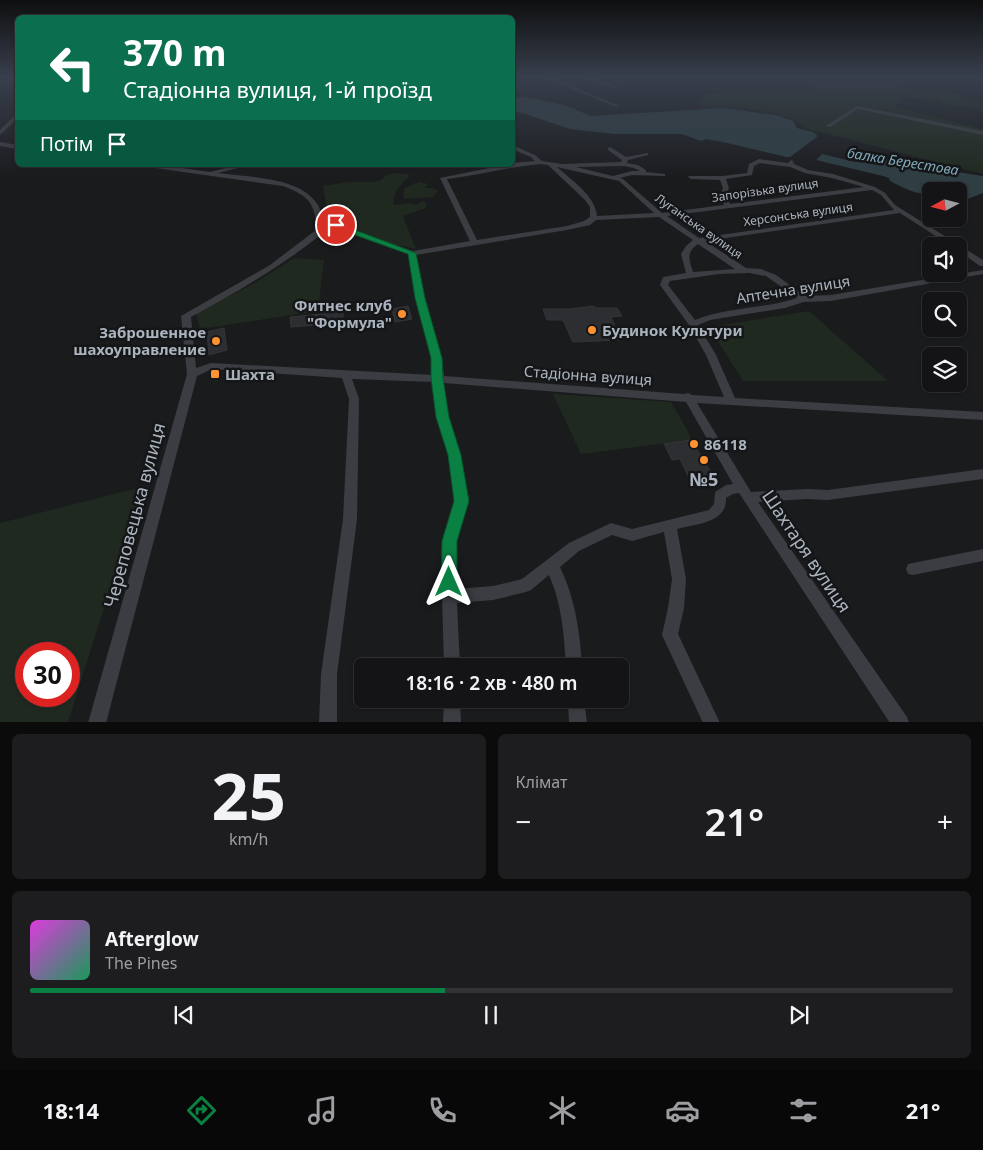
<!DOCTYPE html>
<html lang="uk">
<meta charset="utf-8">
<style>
:root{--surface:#141416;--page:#1d1d1f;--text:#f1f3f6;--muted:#9d9ea1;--line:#333335;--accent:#0b8043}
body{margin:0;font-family:"Noto Sans",sans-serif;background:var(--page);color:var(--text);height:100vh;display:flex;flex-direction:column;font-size:19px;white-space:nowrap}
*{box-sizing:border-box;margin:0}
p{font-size:16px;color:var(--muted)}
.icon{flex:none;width:28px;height:28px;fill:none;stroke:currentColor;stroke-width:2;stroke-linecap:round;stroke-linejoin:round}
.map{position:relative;height:722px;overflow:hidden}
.sheet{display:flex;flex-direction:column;gap:12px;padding:12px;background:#0b0b0c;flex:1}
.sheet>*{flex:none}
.banner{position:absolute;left:15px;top:15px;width:500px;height:152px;border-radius:8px;box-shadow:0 1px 4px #0004,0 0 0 1px var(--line);background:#0b6e4f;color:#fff;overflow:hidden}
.needle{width:32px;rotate:263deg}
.fabs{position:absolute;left:922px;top:182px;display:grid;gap:10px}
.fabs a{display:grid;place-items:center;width:45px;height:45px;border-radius:8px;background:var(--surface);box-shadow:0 1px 4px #0004,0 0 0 1px var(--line);font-size:25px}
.speed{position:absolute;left:15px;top:642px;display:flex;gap:10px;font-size:25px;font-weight:700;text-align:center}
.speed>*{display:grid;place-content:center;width:65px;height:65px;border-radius:50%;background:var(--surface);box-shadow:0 1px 4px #0004,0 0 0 1px var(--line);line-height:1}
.speed .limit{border:8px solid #d22;background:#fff;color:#111}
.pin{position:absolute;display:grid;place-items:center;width:42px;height:42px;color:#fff;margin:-21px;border:2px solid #fff;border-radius:50%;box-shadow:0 1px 5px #0007}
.me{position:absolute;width:55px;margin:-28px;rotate:0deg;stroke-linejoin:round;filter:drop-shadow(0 0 4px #0008)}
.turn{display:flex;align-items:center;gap:18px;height:105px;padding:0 25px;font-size:22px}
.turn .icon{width:65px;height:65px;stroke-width:2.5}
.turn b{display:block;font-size:35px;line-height:42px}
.then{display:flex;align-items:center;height:48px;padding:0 25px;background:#0003;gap:10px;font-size:19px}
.big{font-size:38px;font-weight:600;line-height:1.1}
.sheet .widget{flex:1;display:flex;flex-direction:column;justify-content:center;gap:8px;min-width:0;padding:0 18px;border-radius:8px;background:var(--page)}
.sheet .dial{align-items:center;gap:0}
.dial b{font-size:65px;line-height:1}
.song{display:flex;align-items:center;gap:15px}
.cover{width:60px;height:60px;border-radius:8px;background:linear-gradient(135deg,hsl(300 70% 55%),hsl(150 70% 35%))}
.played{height:5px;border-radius:2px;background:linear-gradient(90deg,var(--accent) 45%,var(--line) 45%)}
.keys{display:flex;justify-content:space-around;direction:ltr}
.heat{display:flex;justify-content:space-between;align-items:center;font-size:28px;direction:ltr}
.sheet .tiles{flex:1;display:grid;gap:12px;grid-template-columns:1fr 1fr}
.widget:last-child{grid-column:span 2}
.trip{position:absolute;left:354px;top:658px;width:275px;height:50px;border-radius:8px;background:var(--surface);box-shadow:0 1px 4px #0004,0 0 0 1px var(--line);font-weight:600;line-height:50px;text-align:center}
.tabs{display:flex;height:80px;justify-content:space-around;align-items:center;background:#080809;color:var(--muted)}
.tabs .icon{width:35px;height:35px}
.tabs .active{color:var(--accent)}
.tabs b{font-size:22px;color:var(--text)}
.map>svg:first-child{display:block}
.green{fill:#20291f;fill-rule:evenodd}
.water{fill:#2e3e43}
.building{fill:#2d2e31;stroke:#343539}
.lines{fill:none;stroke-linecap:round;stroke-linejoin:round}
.minor{fill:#3b3d42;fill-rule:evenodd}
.rail{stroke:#4d5258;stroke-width:1;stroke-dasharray:3 2.5;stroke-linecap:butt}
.route{fill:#0b8043;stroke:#07532c}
.poi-dot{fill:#ff9230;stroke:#151618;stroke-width:2}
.labels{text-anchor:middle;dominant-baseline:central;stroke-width:5;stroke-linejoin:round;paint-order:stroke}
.far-street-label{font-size:12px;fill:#abb4be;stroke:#151618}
.far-water-label{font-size:14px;font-style:italic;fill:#80abbb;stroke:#151618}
.street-label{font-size:15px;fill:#abb4be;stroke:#151618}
.poi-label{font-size:15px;font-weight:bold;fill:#abb4be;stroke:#151618;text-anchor:start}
.near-poi-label{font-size:18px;font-weight:bold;fill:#abb4be;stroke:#151618}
.near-street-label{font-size:18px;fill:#abb4be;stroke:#151618}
</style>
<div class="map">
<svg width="983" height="723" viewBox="0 0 983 723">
<rect width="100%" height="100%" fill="#1a1b1d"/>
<g class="green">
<path d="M808,80l78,4 70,10 27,10v8c-9,-8 -32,-5 -44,-8l4,-2 -37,-5 -11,10 88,22v45l-175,-45c-17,-16 -59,-21 -83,-23 -8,-1 -19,3 -27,-1l4,-9 8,-3 97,-3 6,-3z"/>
<path d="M392,173l14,1 4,2c-9,8 -18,16 -16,29l16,-2 7,2 6,-4 3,1v6l-23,8 13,33 -38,-8 -24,-10 -27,-22 -4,-23 26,-4h24l8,-2 4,-4z"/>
<path d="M420,182l8,2 -3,4h7l6,2 -5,7 -29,2 -1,-6 2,-5z"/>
<path d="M294,258l30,2 -6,51 -118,18 -4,-16 59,-30z"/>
<path d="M809,311l79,70h-145l-34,-54z"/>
<path d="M553,394l118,8 18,31 2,7 -110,14z"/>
<path d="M142,487l-74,235h-68v-199zM26,654h43v42h-43z"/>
</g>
<g class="water">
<path d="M525,97l39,8 27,11 132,-8 53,7 17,6 4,7 16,4 5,4 -28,21h-4l-63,-15 -17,-3 -5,2 -19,-7h-67l-45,-5 -57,-19v-12z"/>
<path d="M854,150l46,13 83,13v17l-18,7 -6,-1v-8h-28v3c-14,1 -28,-6 -41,-13l-1,-3 -6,-2 -67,-16 6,-6 33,8 7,-5z"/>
</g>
<g class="building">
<path d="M408,306l4,13 -17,3 -3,-13z"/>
<path d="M592,306l5,2h20l5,8 -11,1 10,23 -48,2 -10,-22h-16l-4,-11h28z"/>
<path d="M343,312v11l-52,4 -1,-10z"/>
<path d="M224,328l3,22 -18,5 -2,-23z"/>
<path d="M691,440l26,42 -24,4 -13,-27 -8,1 -8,-16z"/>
</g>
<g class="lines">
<g class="minor">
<path d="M543,77h5l72,29 -4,1z"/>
<path d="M584,77h5l31,11 -4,1z"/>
<path d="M857,106l126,25v4l-125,-26 -27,18h-4v-2z"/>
<path d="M16,114h2v4l-18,17v-5z"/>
<path d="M0,142l18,3v4l-18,-3z"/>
<path d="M512,145l23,10 7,6 20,3 59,-2 1,-2 -14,-10v-2l2,-1 16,10 22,-4v2l-20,5 -1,3 11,2 8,5v2l19,2v2l-33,-1 -12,3 3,1 39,34 62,-8 -4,-10 3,-7 -3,-8 -29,-1 -3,-2 1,-1h33l25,-3 2,-9 10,-5 29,4 3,-3 2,1 1,3 14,6 25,4 42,13 10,6 10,12 88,55v6h-3l-21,-15v-5h-8l-51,-33 -195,28 41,27 15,1 15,6 29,21 26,-1 152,-25v4l-152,27 -27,1 -19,6 -75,12 -12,5 18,30 19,43 248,14v8l-286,-17 54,89 56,-3 21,1 155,-21v10l-155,21 -21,-1 -49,3 149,215 2,6h-19l-151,-230 -6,1 -7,4c1,25 -30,26 -49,31l9,50 -2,29 -6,26 42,89h-17l-41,-88 6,-27 4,-29 -8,-47 -32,9 -20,-6 -33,16 -19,16c15,31 20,65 22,99h-16c-2,-31 -4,-62 -17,-91l-18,15 -5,2 -33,8 -36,3 3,63h-16l-2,-69 1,-56 13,-40 -8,-46 -12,-38 -2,-35 -82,-3 7,20 -2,120 -20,155v49h-18l2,-49 22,-155 6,-120 -7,-21 -130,-9 -15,7 -91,347h-18l99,-349 -6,-58 89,-51 46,-35c0,-28 -8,-34 -33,-44l-135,-19 -3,-2h16l49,7 28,-7h12l-32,8c34,5 98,3 105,46l90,32 57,-10 -30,-63 64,-13h8v-2l23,-2 -4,-4 -19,-8zM760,163l30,4 15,6 27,5 32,9 -134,17 -4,-9 3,-7 -3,-9 26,-4 2,-9zM540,164l8,1 37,35 5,7v10l-6,4 -17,5 -90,14 -30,-61c31,-4 62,-12 93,-15zM624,166l10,2 6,3h-8l-19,5 -37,-9zM557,167l62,14 35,32 -57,3c-2,-21 -26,-36 -40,-49zM872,190l9,5 13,15 -195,28 -32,-22zM659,217l34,23 -7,6 -5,8 5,19 -23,4 -3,8 29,40 17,30 18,42 -32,-2 -4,-2 -4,1 -240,-18 -2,-18 -18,-60 -8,-43 151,-25 23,-5 6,-5zM323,224l85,30 8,44 16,60 1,17 -222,-12 -15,5 -5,-51c46,-25 91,-51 132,-84zM698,244l37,25 -42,3c-4,-12 -7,-20 5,-28zM749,273l17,3 31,22c-33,11 -70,9 -102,22l-27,-35 2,-4 49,-7zM444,383l242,19 47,82 -7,1 -11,7 -1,12 -5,6 -77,19 -21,-6 -42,20 -47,36 -29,7 -37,3 1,-48 11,-40 -8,-46 -12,-38z"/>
<path d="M983,549v12l-70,14 -5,-1 -2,-5 2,-5z"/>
<path d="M444,699h16l1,24h-18z"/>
<path d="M568,699h16l3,24h-18z"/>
</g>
<path class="rail" d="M0,89l17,-12"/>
</g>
<linearGradient id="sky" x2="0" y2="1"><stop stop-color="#0e0f10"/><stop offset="0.43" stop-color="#383f4c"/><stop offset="1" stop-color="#383f4c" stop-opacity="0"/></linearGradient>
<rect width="983" height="178" fill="url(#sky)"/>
<path class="route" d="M333,224h6l77,29 9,45 17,60 1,20 6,39 12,38 8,46 -12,40v41l-2,6 -6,2 -6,-2 -2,-6 1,-41 12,-40 -6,-46 -12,-38 -5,-39v-20l-16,-60 -7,-44 -75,-27z"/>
<g class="poi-dot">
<circle cx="402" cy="314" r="5"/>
<circle cx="592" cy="330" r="5"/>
<circle cx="216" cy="341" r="5"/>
<rect x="210" y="369" width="10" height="10" rx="2.5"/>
<circle cx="694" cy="444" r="5"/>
<circle cx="704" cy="460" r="5"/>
</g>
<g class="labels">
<g class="far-street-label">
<text transform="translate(765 190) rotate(-8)">Запорізька вулиця</text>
<text transform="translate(798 214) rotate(-8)">Херсонська вулиця</text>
<text transform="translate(699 226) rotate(35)">Луганська вулиця</text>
</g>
<g class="far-water-label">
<text transform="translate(903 161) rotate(9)">балка Берестова</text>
</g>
<g class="street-label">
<text transform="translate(793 289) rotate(-9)">Аптечна вулиця</text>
<text transform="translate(588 375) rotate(4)">Стадіонна вулиця</text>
</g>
<g class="poi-label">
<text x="392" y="305" text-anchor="end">Фитнес клуб<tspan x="392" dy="17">"Формула"</tspan></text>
<text x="602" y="330">Будинок Культури</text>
<text x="206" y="332" text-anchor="end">Заброшенное<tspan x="206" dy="17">шахоуправление</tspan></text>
<text x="225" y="374">Шахта</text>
<text x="704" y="444">86118</text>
</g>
<g class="near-poi-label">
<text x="704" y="479">№5</text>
</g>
<g class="near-street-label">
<text transform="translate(134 515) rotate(-75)">Череповецька вулиця</text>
<text transform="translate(807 551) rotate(56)">Шахтаря вулиця</text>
</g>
</g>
</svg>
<div class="fabs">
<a><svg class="needle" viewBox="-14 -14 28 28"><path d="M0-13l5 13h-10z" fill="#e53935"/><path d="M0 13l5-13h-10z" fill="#9d9ea1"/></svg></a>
<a><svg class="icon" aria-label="sound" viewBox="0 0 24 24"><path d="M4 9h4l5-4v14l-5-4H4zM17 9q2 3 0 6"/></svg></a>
<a><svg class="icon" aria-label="search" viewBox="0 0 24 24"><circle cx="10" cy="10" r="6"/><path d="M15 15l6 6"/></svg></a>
<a><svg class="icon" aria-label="layers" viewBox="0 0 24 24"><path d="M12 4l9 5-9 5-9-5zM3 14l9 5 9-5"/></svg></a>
</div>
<div class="speed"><div class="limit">30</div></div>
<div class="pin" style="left:336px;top:225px;background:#d93025"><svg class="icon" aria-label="arrive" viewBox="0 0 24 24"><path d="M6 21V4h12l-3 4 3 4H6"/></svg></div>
<svg class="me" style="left:449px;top:582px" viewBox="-20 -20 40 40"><path d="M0-17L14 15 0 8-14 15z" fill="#0b8043" stroke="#fff" stroke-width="4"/></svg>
<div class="trip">18:16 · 2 хв · 480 m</div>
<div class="banner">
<div class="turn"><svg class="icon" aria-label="left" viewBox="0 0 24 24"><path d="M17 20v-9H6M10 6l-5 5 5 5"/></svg><div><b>370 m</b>Стадіонна вулиця, 1-й проїзд</div></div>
<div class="then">Потім<svg class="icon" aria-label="arrive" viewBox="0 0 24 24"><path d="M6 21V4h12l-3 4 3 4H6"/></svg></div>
</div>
</div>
<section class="sheet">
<div class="tiles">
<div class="widget dial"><b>25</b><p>km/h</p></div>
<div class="widget"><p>Клімат</p>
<div class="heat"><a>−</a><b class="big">21°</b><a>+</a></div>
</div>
<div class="widget">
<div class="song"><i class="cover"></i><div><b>Afterglow</b><p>The Pines</p></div></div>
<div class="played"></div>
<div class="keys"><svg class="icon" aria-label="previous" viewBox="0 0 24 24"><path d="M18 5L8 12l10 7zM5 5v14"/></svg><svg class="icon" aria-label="pause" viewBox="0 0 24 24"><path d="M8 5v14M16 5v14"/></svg><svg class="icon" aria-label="next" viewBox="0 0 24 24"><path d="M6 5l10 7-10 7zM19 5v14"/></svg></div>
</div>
</div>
</section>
<nav class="tabs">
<b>18:14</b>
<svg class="icon active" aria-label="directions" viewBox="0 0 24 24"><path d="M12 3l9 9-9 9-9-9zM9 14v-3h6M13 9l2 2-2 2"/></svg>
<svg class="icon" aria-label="music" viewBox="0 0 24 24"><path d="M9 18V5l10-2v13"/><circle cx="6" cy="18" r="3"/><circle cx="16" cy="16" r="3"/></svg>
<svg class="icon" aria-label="phone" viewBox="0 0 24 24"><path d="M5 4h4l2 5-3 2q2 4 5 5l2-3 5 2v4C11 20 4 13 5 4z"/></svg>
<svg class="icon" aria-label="climate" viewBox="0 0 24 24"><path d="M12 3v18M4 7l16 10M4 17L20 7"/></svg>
<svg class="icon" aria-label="car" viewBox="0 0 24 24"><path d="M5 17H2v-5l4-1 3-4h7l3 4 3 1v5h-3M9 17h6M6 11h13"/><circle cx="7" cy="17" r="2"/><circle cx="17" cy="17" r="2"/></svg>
<svg class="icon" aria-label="filters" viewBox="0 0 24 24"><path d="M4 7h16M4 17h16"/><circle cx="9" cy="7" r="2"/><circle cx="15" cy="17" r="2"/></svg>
<b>21°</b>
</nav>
